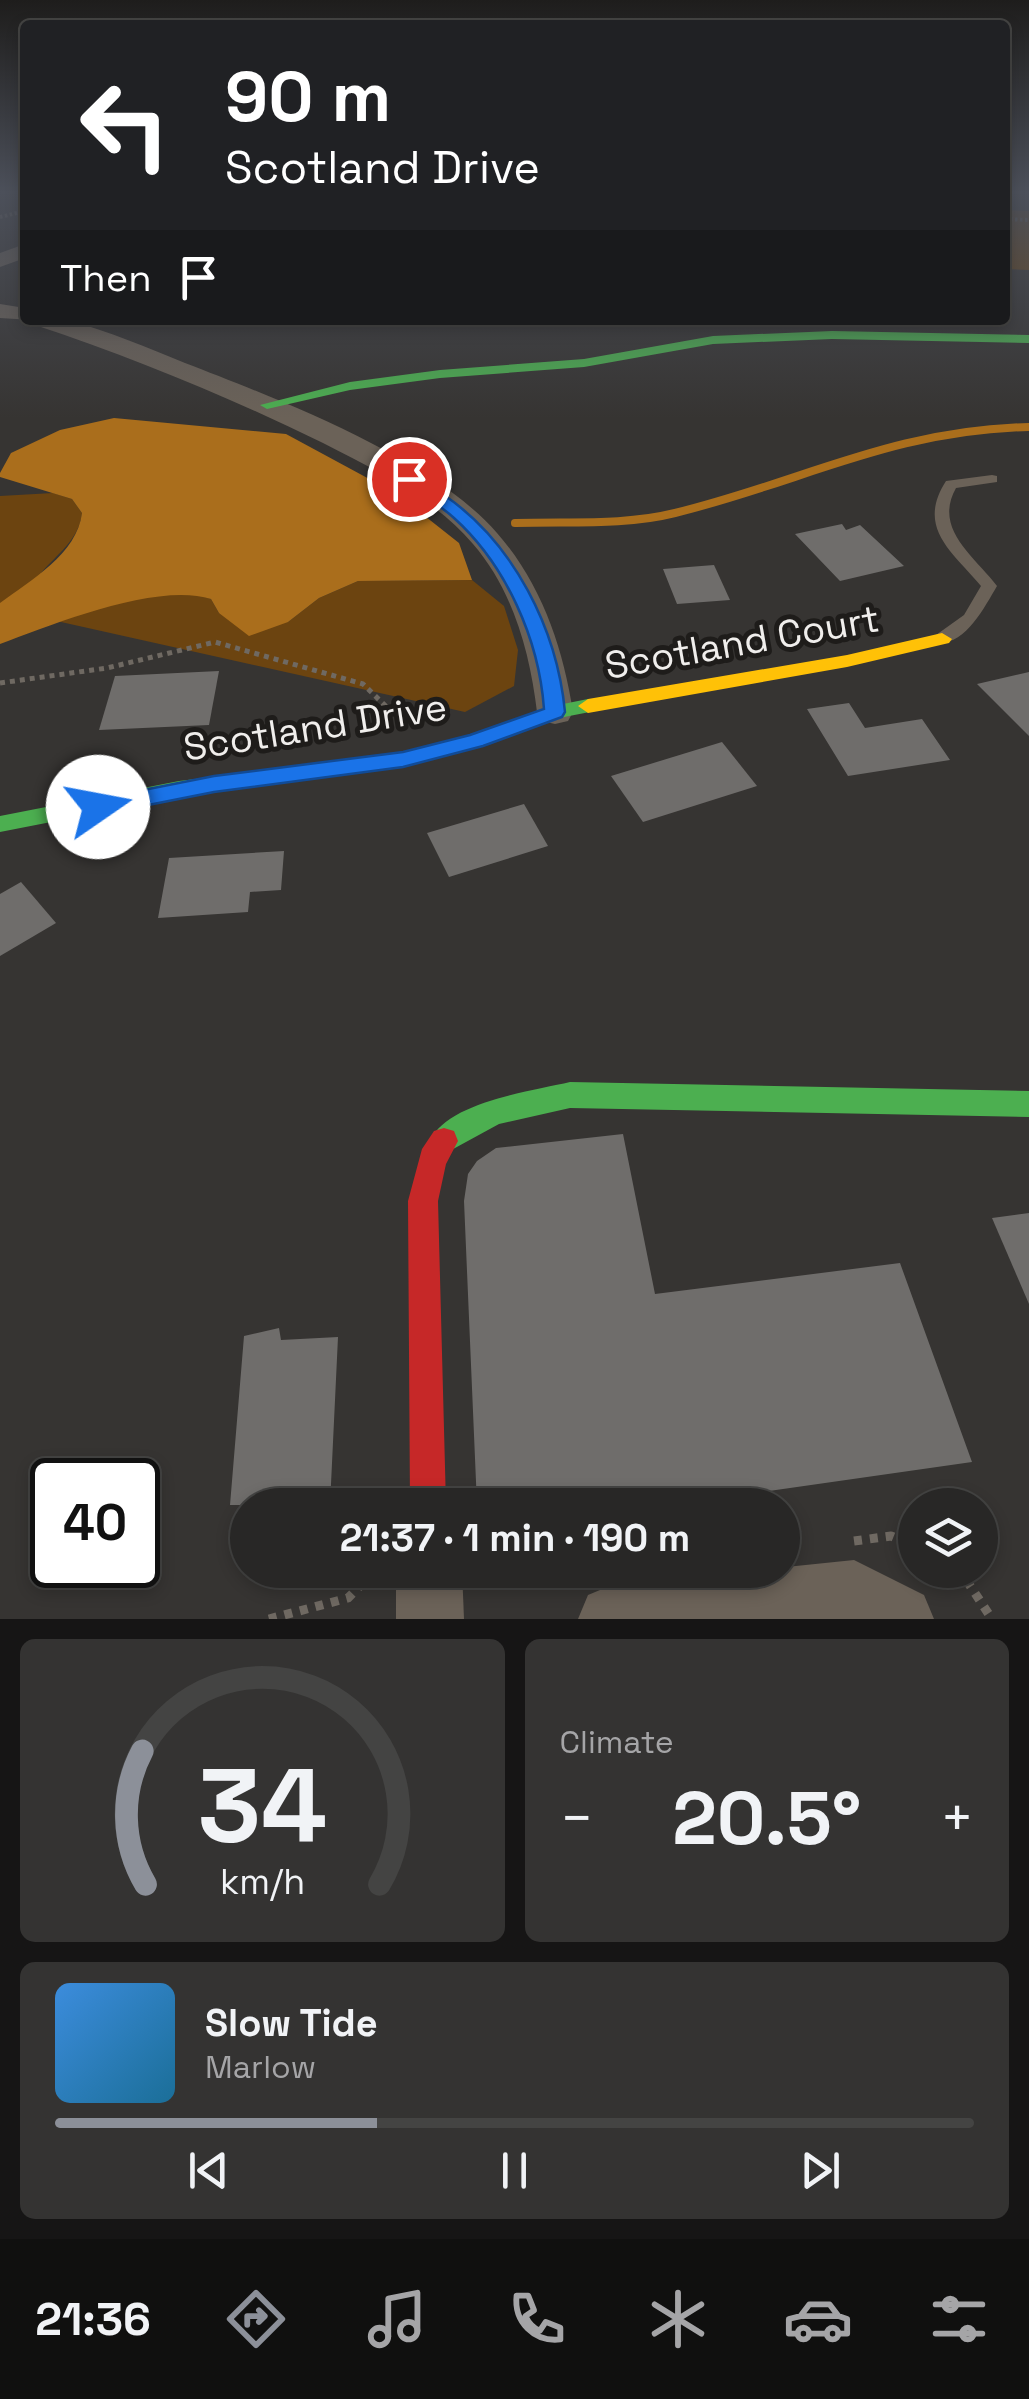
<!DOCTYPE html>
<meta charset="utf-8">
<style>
:root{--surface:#282726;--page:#343332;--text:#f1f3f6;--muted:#a5a5a7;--line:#444443;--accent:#8c9099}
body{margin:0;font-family:"Space Grotesk",sans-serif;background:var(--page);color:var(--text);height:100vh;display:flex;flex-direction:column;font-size:38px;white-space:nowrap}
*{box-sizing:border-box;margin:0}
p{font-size:32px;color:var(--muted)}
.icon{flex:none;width:55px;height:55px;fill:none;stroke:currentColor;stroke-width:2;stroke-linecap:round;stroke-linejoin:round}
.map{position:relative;height:1619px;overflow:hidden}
.sheet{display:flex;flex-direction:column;gap:20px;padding:20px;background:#161515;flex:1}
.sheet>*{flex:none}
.top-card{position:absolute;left:20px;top:20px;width:990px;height:305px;border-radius:10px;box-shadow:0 5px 15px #0003,0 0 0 2px var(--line);background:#202124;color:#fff;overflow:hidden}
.controls{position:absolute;left:898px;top:1488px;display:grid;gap:20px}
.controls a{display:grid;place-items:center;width:100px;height:100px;border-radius:50%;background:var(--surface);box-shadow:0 5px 15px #0003,0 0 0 2px var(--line);font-size:50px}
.speed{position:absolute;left:30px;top:1458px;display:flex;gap:20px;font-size:50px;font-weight:700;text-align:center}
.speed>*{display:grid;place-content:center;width:130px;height:130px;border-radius:50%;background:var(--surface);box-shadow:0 5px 15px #0003,0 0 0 2px var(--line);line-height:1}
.speed .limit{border:5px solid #111;border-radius:15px;background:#fff;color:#111}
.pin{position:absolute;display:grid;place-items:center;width:85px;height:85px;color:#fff;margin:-42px;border:5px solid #fff;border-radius:50%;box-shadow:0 2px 10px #0007}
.me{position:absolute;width:110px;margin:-55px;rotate:78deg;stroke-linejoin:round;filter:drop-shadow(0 0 8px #0008)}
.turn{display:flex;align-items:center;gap:35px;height:210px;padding:0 40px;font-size:45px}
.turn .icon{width:130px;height:130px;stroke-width:2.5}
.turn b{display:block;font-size:70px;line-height:85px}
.then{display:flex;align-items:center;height:95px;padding:0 40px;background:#0003;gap:20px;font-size:38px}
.big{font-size:75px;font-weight:700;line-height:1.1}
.sheet .widget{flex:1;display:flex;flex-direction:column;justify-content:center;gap:15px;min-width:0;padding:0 35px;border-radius:15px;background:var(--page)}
.sheet .dial{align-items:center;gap:0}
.dial svg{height:260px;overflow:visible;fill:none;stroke:var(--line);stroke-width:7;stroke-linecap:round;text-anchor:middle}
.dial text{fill:var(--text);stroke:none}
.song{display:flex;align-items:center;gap:30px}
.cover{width:120px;height:120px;border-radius:15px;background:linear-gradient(135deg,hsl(210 70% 55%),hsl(200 70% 35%))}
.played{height:10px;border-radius:5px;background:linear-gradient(90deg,var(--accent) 35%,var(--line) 35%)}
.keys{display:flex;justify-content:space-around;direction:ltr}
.heat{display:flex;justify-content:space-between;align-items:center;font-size:55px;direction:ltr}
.sheet .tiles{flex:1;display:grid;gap:20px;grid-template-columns:1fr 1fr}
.widget:last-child{grid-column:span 2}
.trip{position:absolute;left:230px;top:1488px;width:570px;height:100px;border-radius:50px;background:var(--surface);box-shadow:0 5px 15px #0003,0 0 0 2px var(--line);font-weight:700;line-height:100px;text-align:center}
.tab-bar{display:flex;height:160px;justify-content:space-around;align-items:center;background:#10100f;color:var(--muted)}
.tab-bar .icon{width:70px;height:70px}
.tab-bar .current{color:var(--accent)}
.tab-bar b{font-size:45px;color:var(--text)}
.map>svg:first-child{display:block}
.green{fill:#6c4410}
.water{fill:#aa6e1c}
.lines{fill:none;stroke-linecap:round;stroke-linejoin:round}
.stream{stroke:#aa6e1c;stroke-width:8}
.building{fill:#6f6d6b}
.path-far2{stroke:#6f6962;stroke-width:4;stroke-dasharray:2.5 2.5;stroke-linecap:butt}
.path-far1{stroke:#6f6962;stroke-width:5;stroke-dasharray:5 5;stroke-linecap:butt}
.path{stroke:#6f6962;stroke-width:9;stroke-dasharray:8 8;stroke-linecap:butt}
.lane{fill:#6b6258;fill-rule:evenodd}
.street{fill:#6b6258;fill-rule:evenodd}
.fast{fill:#4caf50;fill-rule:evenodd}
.slow{fill:#ffc107;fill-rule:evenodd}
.jam{fill:#c62828;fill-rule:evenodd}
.route{fill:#1a73e8;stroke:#114b97;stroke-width:2.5}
.labels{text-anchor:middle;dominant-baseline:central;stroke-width:10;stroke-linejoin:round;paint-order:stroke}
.street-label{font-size:38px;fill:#f0eeec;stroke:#1e1c1a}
</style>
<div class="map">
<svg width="1029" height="1619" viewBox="0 0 1029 1619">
<rect width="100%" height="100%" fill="#363432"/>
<g class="green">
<path d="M1005,210l24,1v59l-24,-1z"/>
<path d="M53,493l19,6 10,14c-3,27 -25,41 -41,60l121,22 28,-3 21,7 8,14 69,9 31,-24 39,-17 114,-1 32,26 14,44 -4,36 -49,26 -404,-90 -61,-9v-117z"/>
</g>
<path class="water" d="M114,418l172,16 111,60 62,49 13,37 -114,1 -39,17 -31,24 -39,14 -30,-23 -8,-14c-54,-17 -157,25 -211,45v-41c31,-23 77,-49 82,-90l-10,-14 -72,-22v-4l11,-20 49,-23z"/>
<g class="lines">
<path class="stream" d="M515,523c53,-2 108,3 160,-10 127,-31 217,-83 354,-86"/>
</g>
<g class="building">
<path d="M842,524l4,6 14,-5 44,41 -64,15 -45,-47z"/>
<path d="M714,565l16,35 -53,4 -14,-35z"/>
<path d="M219,671l-10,54 -110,5 16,-54z"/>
<path d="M1029,672v64l-52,-52z"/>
<path d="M849,703l16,25 57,-9 28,41 -102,16 -41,-67z"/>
<path d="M722,742l35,44 -114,36 -32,-46z"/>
<path d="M524,804l24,42 -99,31 -22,-44z"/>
<path d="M284,851l-3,39 -31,2 -2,20 -90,6 11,-60z"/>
<path d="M21,882l35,41 -56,33v-62z"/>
<path d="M623,1134l32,160 245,-31 72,199 -300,43h-195l-13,-304 4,-27 9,-13 19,-13z"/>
<path d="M1029,1213v91l-37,-86z"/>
<path d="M279,1328l2,12 57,-3 -8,168h-100l14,-169z"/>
</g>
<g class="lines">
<g class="path-far2">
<path d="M0,217l25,-6"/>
<path d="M1005,219l24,1"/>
</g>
<path class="path-far1" d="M0,683l107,-15 108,-26 148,42 40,39"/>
<g class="path">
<path d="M854,1541l37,-5 24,10"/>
<path d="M954,1570l11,8 27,41"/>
<path d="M269,1619l79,-21 28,-28"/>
</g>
<path class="lane" d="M992,475l5,1v6l-41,6c-23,41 18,68 41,98 -13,22 -32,60 -61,57v-8l28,-20 17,-29c-29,-35 -65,-58 -35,-105z"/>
<g class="street">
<path d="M25,244v14l-25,9v-14z"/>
<path d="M0,304l25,4v12c15,0 31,-2 45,1 39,10 78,27 115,42 93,36 246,94 312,170 44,50 66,114 76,179l-5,9 -13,3 -13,-3 -5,-9c-7,-59 -24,-122 -64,-168 -39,-46 -97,-74 -150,-101 -94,-46 -189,-85 -288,-118l-3,-5 -32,-2z"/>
<path d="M854,1560l70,35 10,24h-356l10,-24 24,-10z"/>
<path d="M396,1570h66l2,49h-68z"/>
</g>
<g class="fast">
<path d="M832,331l197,4v8l-197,-4 -119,5 -129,23 -144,11 -90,12 -83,19 -7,-4 90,-23 90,-12 144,-11 129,-23z"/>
<path d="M588,699l10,7 -3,5 -36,7 -77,28 -79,21 -224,30 -179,35v-16l179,-35 224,-28 66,-18 79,-28z"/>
<path d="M570,1082l459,9v26l-459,-9 -71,16 -55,30 -10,-3 -4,-10c17,-39 102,-50 140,-59z"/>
</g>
<path class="slow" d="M942,633l10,6 -3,4 -102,24 -259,46 -10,-7 10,-7 259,-44z"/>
<path class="jam" d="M444,1128l10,3 4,10 -12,23 -8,37 8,304h-36l-2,-304 14,-52 12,-18z"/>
</g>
<linearGradient id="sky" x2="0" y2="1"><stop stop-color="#1e1d1c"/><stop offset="0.46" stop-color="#4c505a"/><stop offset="1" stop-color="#4c505a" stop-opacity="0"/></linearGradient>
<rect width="1029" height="418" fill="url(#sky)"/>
<path class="route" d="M403,475c15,-2 28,12 41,20 70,48 113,134 121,217l-3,5 -79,29 -80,21 -189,25 -116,23 -8,-2 -3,-6 3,-6 8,-2 116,-23 189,-24 67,-17 74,-26c-5,-70 -38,-144 -90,-191 -15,-14 -34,-24 -51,-36z"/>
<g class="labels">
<g class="street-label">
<text transform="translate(742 642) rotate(-10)">Scotland Court</text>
<text transform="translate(315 727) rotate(-9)">Scotland Drive</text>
</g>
</g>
</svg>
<div class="controls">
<a><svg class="icon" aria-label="layers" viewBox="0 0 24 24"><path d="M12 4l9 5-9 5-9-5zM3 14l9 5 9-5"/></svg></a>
</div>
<div class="speed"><div class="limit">40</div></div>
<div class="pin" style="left:409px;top:479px;background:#d93025"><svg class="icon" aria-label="arrive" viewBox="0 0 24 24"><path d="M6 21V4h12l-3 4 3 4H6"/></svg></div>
<svg class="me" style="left:98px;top:807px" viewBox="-20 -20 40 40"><circle r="19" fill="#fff"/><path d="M0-13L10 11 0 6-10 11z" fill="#1a73e8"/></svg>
<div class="trip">21:37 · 1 min · 190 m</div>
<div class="top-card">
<div class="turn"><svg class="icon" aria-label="left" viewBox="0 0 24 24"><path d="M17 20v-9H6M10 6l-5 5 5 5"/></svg><div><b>90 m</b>Scotland Drive</div></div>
<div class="then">Then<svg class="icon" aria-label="arrive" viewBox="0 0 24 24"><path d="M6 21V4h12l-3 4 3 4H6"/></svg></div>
</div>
</div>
<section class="sheet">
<div class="tiles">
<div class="widget dial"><svg viewBox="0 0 100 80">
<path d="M14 69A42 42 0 1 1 86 69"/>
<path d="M14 69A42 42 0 0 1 13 28" stroke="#8c9099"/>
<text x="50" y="56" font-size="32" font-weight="700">34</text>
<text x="50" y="72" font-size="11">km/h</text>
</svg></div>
<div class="widget"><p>Climate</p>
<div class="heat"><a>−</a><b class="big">20.5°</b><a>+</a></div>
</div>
<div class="widget">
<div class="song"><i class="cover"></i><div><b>Slow Tide</b><p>Marlow</p></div></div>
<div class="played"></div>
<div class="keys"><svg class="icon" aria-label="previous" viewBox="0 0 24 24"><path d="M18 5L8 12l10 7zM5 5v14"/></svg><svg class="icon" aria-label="pause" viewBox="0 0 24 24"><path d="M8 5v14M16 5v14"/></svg><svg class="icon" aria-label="next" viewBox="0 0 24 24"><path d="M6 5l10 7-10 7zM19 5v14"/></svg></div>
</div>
</div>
</section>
<nav class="tab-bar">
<b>21:36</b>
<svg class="icon current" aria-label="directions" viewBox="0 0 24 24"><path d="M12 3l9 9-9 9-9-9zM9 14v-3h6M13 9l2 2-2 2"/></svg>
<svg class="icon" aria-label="music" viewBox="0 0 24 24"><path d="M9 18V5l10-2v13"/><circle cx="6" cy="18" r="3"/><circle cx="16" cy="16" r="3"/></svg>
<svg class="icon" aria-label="phone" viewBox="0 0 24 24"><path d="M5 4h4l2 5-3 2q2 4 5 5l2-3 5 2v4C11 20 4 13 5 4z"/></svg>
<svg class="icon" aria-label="climate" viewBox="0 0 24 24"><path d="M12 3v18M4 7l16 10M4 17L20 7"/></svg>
<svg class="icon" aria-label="car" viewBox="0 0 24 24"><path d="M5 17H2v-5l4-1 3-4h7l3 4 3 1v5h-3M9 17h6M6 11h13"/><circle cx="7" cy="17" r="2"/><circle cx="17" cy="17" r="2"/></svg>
<svg class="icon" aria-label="filters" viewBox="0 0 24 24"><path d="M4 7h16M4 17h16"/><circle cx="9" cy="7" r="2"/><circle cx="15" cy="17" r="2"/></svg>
</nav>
